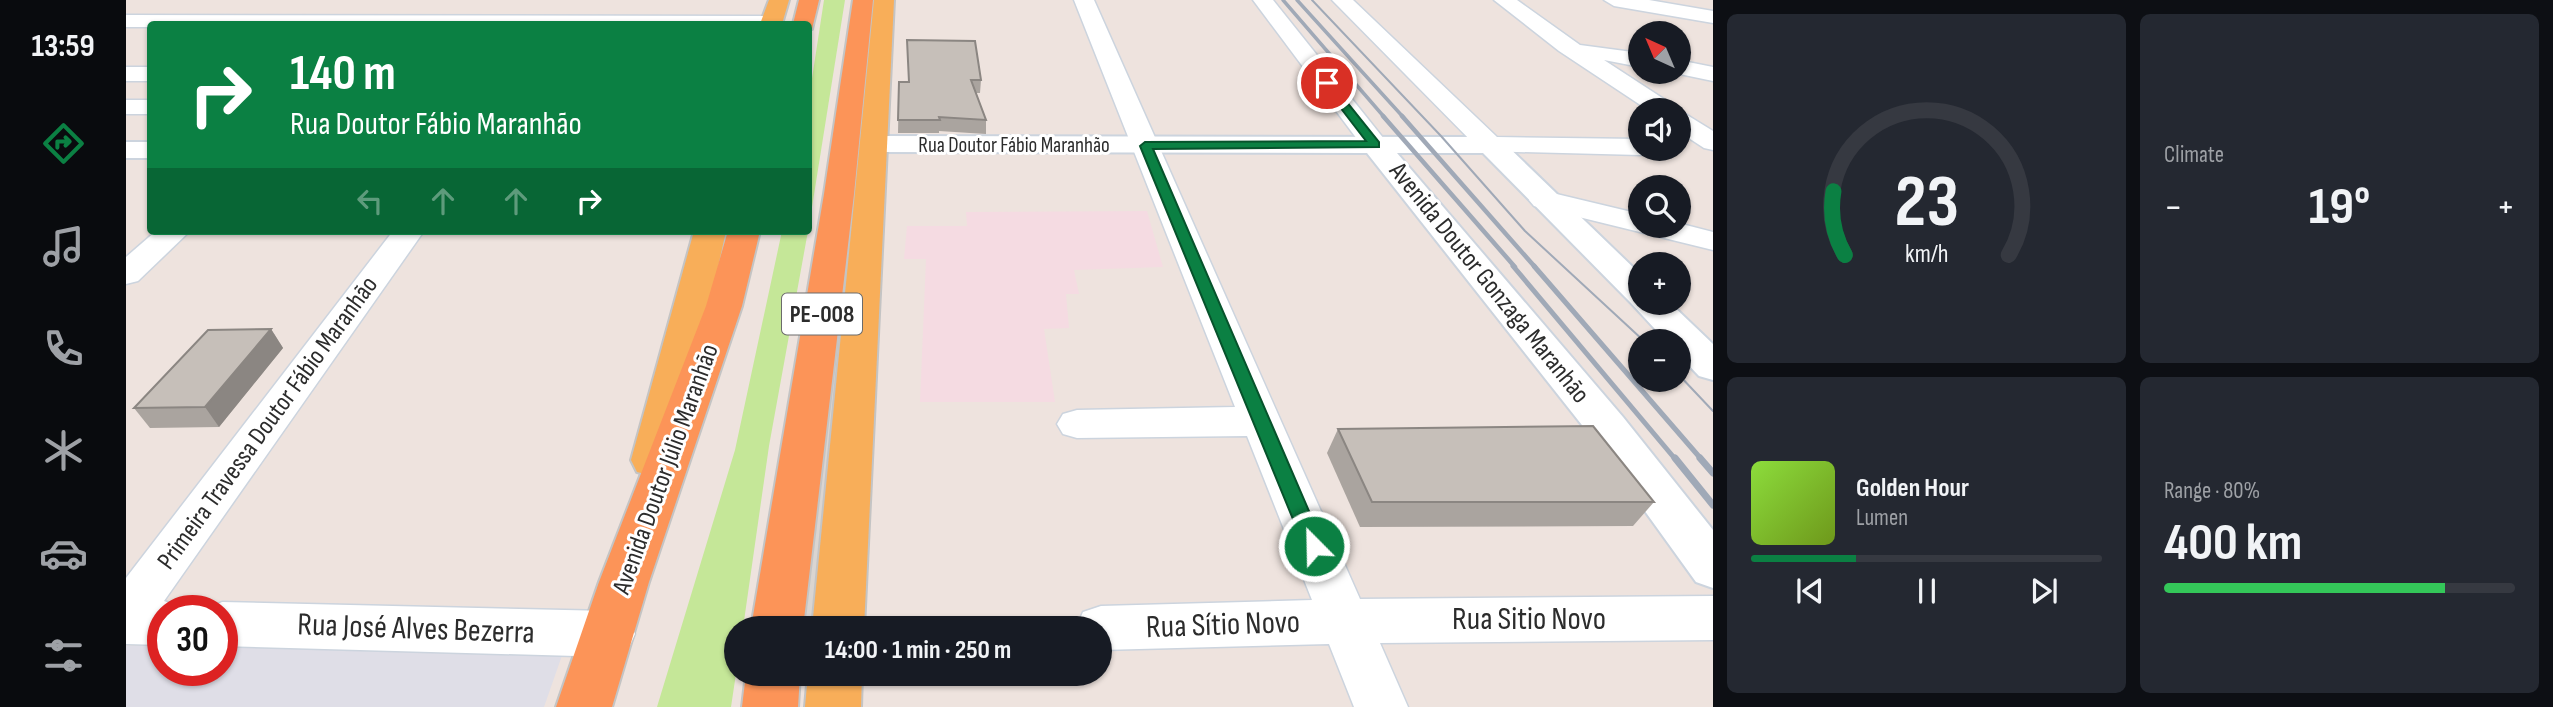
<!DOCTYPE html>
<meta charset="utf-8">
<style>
:root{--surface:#171b24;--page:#242831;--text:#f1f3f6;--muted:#9ea1a6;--line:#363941;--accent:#0b8043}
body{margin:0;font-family:"Sofia Sans Condensed",sans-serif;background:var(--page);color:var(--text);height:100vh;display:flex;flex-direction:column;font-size:26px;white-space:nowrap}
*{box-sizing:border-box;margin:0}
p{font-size:23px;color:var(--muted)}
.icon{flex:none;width:38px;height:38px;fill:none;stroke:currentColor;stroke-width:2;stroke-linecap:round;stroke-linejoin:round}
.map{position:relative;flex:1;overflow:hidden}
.side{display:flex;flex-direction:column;gap:14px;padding:14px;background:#0d0f14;width:840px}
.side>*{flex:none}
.banner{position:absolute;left:21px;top:21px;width:665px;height:214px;border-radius:7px;box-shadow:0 2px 5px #0004;background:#0b8043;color:#fff;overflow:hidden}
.needle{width:46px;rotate:316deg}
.buttons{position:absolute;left:1502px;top:21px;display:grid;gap:14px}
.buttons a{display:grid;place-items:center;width:63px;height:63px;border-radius:50%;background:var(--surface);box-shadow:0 2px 5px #0004;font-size:35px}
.speed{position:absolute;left:21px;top:595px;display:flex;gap:14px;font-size:35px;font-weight:700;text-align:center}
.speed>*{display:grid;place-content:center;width:91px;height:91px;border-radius:50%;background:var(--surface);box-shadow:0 2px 5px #0004;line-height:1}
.speed .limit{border:10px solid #d22;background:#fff;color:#111}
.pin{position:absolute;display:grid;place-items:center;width:60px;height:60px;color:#fff;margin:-30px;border:4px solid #fff;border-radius:50%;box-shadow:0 2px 7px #0007}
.me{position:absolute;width:77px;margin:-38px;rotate:337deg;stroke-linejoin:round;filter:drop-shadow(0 0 5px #0008)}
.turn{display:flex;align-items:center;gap:24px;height:147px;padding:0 28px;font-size:32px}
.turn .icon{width:91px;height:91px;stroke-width:2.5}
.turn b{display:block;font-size:49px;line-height:60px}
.lanes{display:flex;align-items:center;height:66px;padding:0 28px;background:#0003;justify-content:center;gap:35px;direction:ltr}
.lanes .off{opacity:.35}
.big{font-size:52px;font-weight:700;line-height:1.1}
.side .tile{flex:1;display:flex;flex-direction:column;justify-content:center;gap:10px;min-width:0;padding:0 24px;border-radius:10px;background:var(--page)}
.side .dial{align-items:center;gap:0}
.dial svg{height:182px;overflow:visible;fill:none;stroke:var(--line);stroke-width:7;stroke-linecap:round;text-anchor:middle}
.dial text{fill:var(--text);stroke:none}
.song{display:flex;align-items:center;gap:21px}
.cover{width:84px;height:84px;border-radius:10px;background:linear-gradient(135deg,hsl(90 70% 55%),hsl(80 70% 35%))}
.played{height:7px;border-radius:4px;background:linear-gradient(90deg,var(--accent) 30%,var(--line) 30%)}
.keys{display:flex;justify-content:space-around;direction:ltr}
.heat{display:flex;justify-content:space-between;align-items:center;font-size:38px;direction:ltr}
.charge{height:10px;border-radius:5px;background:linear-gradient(90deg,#34c759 80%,var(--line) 0)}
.side .tiles{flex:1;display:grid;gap:14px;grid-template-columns:repeat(2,1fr)}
.trip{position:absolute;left:598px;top:616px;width:388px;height:70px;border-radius:35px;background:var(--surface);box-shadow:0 2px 5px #0004;font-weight:700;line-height:70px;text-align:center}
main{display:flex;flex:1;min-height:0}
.tabs{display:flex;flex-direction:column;width:126px;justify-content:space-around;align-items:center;background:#090b0e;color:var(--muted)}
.tabs .icon{width:49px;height:49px}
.tabs .active{color:var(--accent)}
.tabs b{font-size:32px;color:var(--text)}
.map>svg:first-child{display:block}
.industrial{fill:#dfdee7}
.medical{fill:#f5dbe2}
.green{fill:#c5e798}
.plaza{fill:#dad5d1}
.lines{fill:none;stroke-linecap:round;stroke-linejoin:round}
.minor-casing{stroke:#ccd4de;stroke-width:3}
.tertiary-casing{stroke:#ccd4de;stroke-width:4}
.primary-casing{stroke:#c4c4c4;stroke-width:4}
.trunk-casing{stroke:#c4c4c4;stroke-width:4}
.minor{fill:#fff;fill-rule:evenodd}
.tertiary{fill:#fff;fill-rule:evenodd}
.primary{fill:#f8ae59;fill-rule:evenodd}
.trunk{fill:#fc9458;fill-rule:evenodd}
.tram{stroke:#a0a9b7;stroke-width:2}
.rail-far3{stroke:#a0a9b7;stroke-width:3.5}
.rail-far2{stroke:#a0a9b7;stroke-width:4.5}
.rail-far1{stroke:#a0a9b7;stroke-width:5}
.rail{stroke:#a0a9b7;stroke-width:7}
.wall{fill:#aaa49f}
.shaded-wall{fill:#8b8682}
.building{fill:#c6bfb9;stroke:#8b8682;stroke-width:2}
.route{fill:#0b8043;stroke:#07532c;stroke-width:2}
.labels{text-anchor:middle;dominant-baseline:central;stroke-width:6;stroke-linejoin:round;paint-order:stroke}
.far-street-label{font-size:21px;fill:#2c2c2c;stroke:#fff}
.shield{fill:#fff;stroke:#6b6b6b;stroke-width:2}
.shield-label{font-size:24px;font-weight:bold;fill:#2c2c2c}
.street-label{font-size:26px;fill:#2c2c2c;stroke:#fff}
.near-street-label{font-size:32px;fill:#2c2c2c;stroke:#fff}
</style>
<main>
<nav class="tabs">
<b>13:59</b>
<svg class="icon active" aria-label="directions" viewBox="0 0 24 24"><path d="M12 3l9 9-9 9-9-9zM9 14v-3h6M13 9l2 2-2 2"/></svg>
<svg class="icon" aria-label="music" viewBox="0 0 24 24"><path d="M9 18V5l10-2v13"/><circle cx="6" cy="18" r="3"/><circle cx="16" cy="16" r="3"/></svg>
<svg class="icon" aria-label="phone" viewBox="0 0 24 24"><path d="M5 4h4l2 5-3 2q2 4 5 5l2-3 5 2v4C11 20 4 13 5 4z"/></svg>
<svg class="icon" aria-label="climate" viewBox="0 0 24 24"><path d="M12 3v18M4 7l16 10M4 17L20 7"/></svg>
<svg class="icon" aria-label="car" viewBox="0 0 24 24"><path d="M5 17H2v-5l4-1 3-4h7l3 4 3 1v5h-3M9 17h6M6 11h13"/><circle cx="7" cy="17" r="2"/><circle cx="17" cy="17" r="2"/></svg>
<svg class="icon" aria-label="filters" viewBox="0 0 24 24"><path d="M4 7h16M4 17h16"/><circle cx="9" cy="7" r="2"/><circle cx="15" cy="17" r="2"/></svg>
</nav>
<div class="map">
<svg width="1587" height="707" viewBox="0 0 1587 707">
<rect width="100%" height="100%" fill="#eee3de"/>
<path class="industrial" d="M440,644l-22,63h-418v-61h37v24h59v-24z"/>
<path class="medical" d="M1021,211l16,56 -89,3 5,24h-13l3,34 -25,1 11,73h-135l6,-143h-22l3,-33h60l-1,-14z"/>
<g class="green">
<path d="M698,0h21l-36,226v-128z"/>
<path d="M656,231h26l-39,215 -26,182h-6v39l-6,40h-74l78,-257z"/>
</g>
<path class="plaza" d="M744,0h6l-55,628h-16z"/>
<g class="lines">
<g class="minor-casing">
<g id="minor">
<path d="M948,0h20l266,599 353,-3v44l-333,3 28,64h-54l-25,-63 -228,6v-22h-25l7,-16 18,-6 211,-6 -65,-164 -170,2 -14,-4 -6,-10 6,-10 14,-4 158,-3z"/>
<path d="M1127,0h20l111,139 4,6 -4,6 -9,2 -9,-2z"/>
<path d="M1206,0h21l144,137 143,2v10h12l-3,4 -9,2 -159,-4z"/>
<path d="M1368,0h23l63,45 60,8v14l-36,-7 69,45 4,5h-29l-89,-59z"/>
<path d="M1478,0h45l64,11v12l-99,-17z"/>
<path d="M0,15l646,1 7,2 3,4 -1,2h-631v3h-24z"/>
<path d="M1552,60l35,7v14l-43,-9h8z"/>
<rect x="0" y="67" width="24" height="14"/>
<rect x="0" y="100" width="24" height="14"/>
<path d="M1552,112l9,3 26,16v19l-9,-2 -26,-17z"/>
<path d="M1418,191l96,23v12h38v-3l35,9v18l-179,-44 -5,-6 5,-6z"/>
<path d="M30,231h34l-52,50 -12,3v-27z"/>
<path d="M267,231h31l-260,370 17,6 1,4h-19v34l-37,-1v-66z"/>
<path d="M96,602l388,9 18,7 7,16 -7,16 -18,7 -388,-11v-35h-19z"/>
</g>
</g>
<g class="tertiary-casing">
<g id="tertiary">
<path d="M749,136l615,1 10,2 140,135v29h30l43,41v36l-14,-4 -21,-22v-13h-12l-35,-38 -148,-150h-86l226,264 90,113v58l-17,-6 -103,-143 -226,-286 -492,-1 -10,-2 -4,-6 4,-6z"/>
<rect x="0" y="142" width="24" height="16"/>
</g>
</g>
<g class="primary-casing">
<g id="primary">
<path d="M643,0h20l-7,24h-22z"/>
<path d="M748,0h20l-30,628h-52z"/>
<path d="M568,231h32l-51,229 -6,12 -16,4 -16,-4 -6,-12z"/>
<path d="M682,674h54l-1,33h-56z"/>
</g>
</g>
<g class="trunk-casing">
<g id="trunk">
<path d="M673,0h20l-7,29h-4v-5h-15z"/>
<path d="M727,0h20l-19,194 -51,434h-52l73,-434z"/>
<path d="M602,231h32l-18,75 -93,276 -37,125h-56l43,-125 107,-276z"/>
<path d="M620,674h54l-2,33h-56z"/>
</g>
</g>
<use href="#minor" class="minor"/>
<use href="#tertiary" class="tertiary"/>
<use href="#primary" class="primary"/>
<use href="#trunk" class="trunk"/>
<g class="tram">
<path d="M1186,0l129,136 84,95 119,110"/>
<path d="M1552,374l35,37"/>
</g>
<g class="rail-far3">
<path d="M1157,0l102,118"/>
<path d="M1171,0l107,118"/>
</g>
<g class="rail-far2">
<path d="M1257,116l132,151"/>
<path d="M1276,116l133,151"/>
</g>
<g class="rail-far1">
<path d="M1387,266l163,194"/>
<path d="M1408,266l168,194"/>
</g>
<g class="rail">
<path d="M1549,458l38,47"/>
<path d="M1574,458l13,15"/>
</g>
</g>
<g class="wall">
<path d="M855,80l-1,13h-4l10,27v14l-47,-3v2h-41l1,-51z"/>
<path d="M145,329l12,19 -64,79 -69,1 -16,-20z"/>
<path d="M1212,429l316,73 -21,24 -273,1 -33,-74z"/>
</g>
<path class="shaded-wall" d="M145,329l12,19 -64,79 -14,-20z"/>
<g class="building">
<path d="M781,40l68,1 6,39h-10l15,40 -47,-3 1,3h-42l1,-38h10z"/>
<path d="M145,329l-66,78 -71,1 74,-78z"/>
<path d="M1467,426l61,76h-282l-34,-73z"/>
</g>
<path class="route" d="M1197,81h7l49,61v5l-226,2 171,397 -3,6 -7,2 -7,-2 -3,-6 -164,-400 5,-4 221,-1 -43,-56z"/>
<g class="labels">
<g class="far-street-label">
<text x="888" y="145">Rua Doutor Fábio Maranhão</text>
</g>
<rect class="shield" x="656" y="293.5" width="80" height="41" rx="5"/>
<g class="shield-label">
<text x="696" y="314">PE-008</text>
</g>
<g class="street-label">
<text transform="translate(1363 283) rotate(51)">Avenida Doutor Gonzaga Maranhão</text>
<text transform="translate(142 423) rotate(-54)">Primeira Travessa Doutor Fábio Maranhão</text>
<text transform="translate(540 469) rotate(-70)">Avenida Doutor Júlio Maranhão</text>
</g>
<g class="near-street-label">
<text x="1403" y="619">Rua Sitio Novo</text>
<text transform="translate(1097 625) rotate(-2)">Rua Sítio Novo</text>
<text transform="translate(290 629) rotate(2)">Rua José Alves Bezerra</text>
</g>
</g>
</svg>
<div class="buttons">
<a><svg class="needle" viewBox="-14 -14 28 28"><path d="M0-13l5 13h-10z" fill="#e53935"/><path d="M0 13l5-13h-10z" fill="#9ea1a6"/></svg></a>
<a><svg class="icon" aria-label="sound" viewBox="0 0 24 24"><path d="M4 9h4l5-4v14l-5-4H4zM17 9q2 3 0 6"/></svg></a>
<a><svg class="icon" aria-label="search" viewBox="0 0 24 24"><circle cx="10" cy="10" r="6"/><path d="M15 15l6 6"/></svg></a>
<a>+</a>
<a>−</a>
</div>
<div class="speed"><div class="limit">30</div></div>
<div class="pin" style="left:1201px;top:83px;background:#d93025"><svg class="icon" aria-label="arrive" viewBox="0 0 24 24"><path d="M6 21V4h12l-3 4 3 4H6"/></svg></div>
<svg class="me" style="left:1188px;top:546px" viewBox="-20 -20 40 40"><circle r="17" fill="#0b8043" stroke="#fff" stroke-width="3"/><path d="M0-11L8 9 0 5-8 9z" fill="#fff"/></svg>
<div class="trip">14:00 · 1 min · 250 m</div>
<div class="banner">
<div class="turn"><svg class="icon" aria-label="right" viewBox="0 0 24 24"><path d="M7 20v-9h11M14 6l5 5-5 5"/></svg><div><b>140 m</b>Rua Doutor Fábio Maranhão</div></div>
<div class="lanes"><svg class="icon off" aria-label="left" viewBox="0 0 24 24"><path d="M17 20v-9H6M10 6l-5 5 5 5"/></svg><svg class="icon off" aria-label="ahead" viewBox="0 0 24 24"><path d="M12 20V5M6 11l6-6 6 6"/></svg><svg class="icon off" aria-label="ahead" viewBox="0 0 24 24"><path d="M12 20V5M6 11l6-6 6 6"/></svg><svg class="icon" aria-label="right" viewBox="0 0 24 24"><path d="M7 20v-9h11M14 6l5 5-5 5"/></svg></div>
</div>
</div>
<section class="side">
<div class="tiles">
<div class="tile dial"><svg viewBox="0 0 100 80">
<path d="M14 69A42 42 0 1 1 86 69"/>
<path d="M14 69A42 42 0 0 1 9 41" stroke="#0b8043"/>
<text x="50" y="56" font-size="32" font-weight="700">23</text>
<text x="50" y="72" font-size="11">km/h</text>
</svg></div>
<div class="tile"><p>Climate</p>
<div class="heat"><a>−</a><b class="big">19°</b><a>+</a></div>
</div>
<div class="tile">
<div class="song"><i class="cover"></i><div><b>Golden Hour</b><p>Lumen</p></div></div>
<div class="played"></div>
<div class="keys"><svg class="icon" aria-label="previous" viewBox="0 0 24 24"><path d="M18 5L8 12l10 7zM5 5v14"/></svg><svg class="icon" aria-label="pause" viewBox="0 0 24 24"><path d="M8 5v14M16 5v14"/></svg><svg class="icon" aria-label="next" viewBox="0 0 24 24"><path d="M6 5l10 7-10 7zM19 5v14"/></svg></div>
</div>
<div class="tile"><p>Range · 80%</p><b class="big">400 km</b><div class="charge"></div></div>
</div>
</section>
</main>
